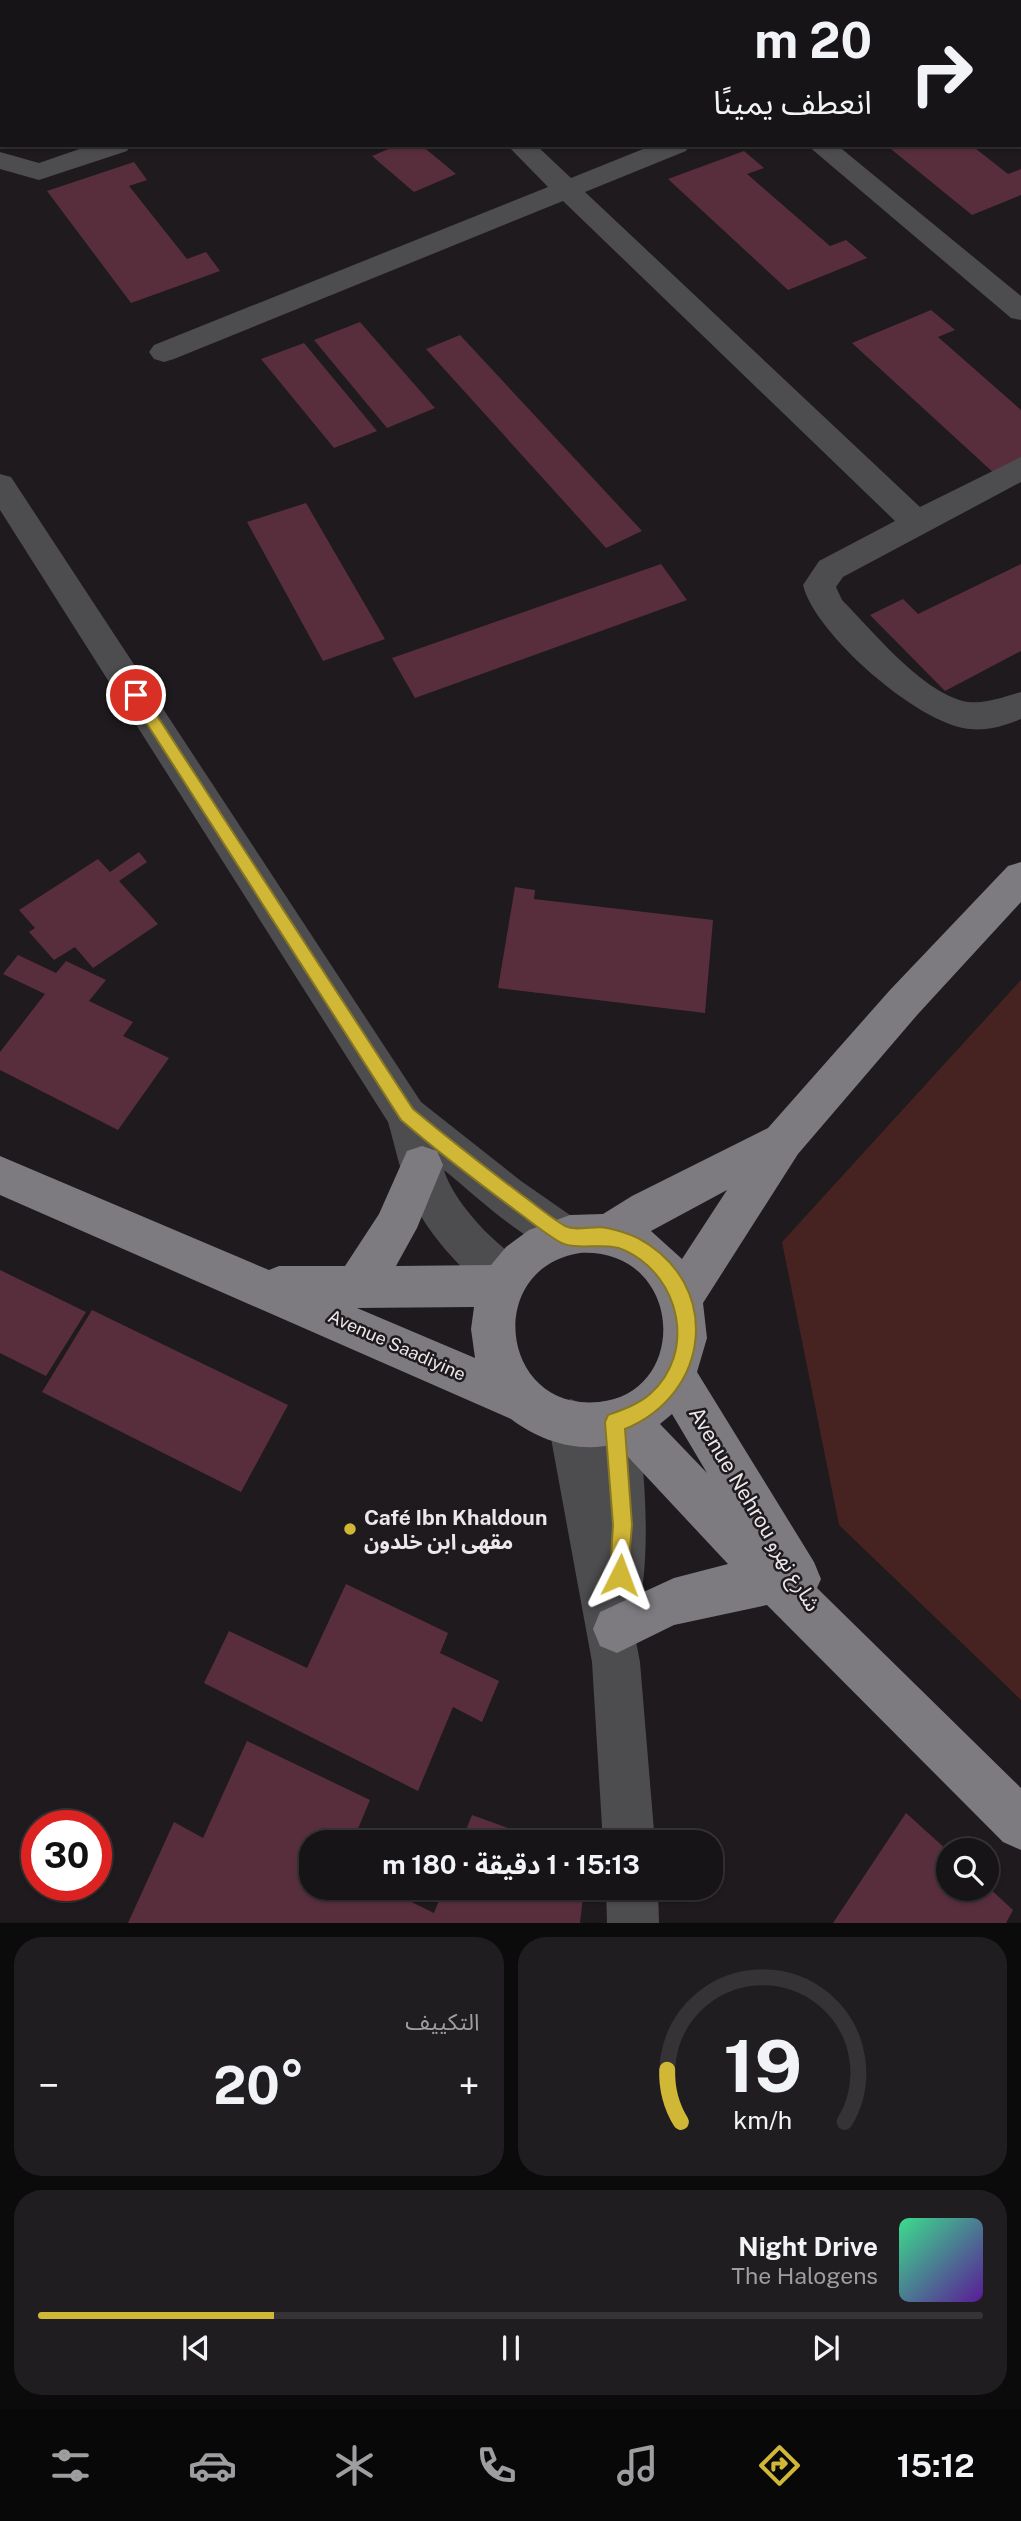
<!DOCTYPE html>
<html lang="ar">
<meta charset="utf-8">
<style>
:root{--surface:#161416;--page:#1f1d1f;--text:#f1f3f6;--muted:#9e9ea1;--line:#353335;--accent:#d1b736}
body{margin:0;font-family:"Public Sans","Noto Sans Arabic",sans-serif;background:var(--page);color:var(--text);direction:rtl;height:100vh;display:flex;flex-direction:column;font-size:26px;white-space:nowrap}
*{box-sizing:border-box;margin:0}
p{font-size:23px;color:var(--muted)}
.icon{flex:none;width:38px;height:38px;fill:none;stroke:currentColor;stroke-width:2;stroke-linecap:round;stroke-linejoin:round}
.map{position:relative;height:1923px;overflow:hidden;direction:ltr}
.sheet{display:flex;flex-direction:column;gap:14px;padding:14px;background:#0c0b0c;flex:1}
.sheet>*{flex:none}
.hud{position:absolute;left:0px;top:0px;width:1022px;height:147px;box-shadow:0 2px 5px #0004,0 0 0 2px var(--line);direction:rtl;background:#161416;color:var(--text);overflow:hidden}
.buttons{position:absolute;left:936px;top:1838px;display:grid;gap:14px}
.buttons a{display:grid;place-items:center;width:63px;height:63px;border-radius:50%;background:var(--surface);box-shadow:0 2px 5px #0004,0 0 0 2px var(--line);font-size:35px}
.speed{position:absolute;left:21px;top:1810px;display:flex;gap:14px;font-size:35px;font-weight:700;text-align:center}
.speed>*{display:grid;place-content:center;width:91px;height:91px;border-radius:50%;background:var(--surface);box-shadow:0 2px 5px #0004,0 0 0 2px var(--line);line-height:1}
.speed .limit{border:10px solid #d22;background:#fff;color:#111}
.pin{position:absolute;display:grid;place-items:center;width:60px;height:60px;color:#fff;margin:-30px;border:4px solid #fff;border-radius:50%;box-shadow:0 2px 7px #0007}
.me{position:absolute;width:77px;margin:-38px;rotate:3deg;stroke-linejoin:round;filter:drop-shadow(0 0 5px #0008)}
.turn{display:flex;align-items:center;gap:24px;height:147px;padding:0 35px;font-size:32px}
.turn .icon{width:91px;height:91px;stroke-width:2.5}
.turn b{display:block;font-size:49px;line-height:60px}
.big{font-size:52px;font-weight:700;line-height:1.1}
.sheet .card{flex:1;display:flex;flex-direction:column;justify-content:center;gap:10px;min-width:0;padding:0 24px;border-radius:28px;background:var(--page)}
.sheet .dial{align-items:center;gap:0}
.dial svg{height:182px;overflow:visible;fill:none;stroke:var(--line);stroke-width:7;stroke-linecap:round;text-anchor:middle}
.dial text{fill:var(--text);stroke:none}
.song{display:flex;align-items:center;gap:21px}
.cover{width:84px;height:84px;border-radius:10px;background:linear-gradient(135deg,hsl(150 70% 55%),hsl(270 70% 35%))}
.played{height:7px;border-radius:4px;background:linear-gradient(90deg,var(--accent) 25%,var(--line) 25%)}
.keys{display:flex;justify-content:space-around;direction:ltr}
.heat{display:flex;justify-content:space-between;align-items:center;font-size:38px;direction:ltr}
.sheet .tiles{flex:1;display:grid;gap:14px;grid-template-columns:1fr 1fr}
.card:last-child{grid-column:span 2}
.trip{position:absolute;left:299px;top:1830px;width:424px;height:70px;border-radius:28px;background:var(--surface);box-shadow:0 2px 5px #0004,0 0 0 2px var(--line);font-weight:700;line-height:70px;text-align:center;direction:rtl}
.tab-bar{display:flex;height:112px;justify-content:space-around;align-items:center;background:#090809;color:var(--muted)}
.tab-bar .icon{width:49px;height:49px}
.tab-bar .on{color:var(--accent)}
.tab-bar b{font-size:32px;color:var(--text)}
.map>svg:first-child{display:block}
.green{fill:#462320}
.building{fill:#592e3c}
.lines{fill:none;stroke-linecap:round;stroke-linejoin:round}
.minor{fill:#4d4c4e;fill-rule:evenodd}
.major{fill:#7d7b7f;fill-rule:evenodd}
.route{fill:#d1b736;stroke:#887723;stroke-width:2}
.poi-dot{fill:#d1b736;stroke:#1e1a1d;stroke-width:2.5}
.labels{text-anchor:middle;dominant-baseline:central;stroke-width:5;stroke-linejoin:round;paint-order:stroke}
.street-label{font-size:18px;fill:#ebe8ea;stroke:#1e1a1d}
.near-street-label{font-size:21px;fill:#ebe8ea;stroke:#1e1a1d}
.near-poi-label{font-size:21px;font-weight:bold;fill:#ebe8ea;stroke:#1e1a1d;text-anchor:start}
</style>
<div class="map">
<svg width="1021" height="1923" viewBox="0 0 1021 1923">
<rect width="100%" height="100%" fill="#1e1a1d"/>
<path class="green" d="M1021,980v720l-182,-175 -57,-283z"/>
<g class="building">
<path d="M398,145h23l35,29 -42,18 -42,-36z"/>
<path d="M886,145h85l37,29 13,-5v26l-49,20z"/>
<path d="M744,151l20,17 -17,6 83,72 16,-6 21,18 -79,32 -120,-111z"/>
<path d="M134,162l13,18 -18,6 58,73 19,-7 14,19 -89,32 -84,-112z"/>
<path d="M931,310l24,20 -17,7 83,73v54l-25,11 -144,-132z"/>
<path d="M360,322l75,86 -48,20 -73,-88z"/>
<path d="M460,335l182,196 -36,17 -180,-199z"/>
<path d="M304,343l73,88 -43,17 -73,-89z"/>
<path d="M306,503l79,136 -62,22 -76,-139z"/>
<path d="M661,564l26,36 -272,98 -23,-40z"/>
<path d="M1021,564v87l-76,40 -75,-76 33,-16 15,15z"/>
<path d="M139,852l8,10 -28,19 39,43 -65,44 -18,-21 -21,13 -25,-28 6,-4 -16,-18 79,-51 12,13z"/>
<path d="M515,887l20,3 -1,9 179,21 -8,93 -207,-25z"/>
<path d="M18,955l38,18 10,-12 40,19 -17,21 44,21 -10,14 46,22 -51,72 -118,-60v-18l45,-58 -42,-20z"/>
<path d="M0,1270l86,42 -40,64 -46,-23z"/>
<path d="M92,1310l196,95 -47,87 -199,-100z"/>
<path d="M346,1584l102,49 -8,20 59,28 -17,41 -29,-15 -35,84 -214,-108 25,-52 78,37z"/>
<path d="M247,1741l123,59 -18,43h-40v45h71l51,25 10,-25h140l-4,35h-452l46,-101 29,16z"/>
<path d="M906,1813l42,38v37l39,-2 26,24 -7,13h-173z"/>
<path d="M472,1815l75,27v1h-86z"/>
</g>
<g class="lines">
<g class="minor">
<path d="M48,0h25l1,2h-25z"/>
<path d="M233,0h29l-30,2z"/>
<path d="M495,0h29l-30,2z"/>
<path d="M840,0h26l1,2h-26z"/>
<rect x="1020" y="117" width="1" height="16"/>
<path d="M91,145h40l-4,6 -88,29 -39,-11v-17l39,11z"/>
<path d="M507,145h29l35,33 82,-33h37l-4,6 -101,41 335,315 101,-50v25l-178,95 -7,10 6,13c30,30 82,95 126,102 19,2 35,-5 53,-10v27c-18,7 -33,12 -52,10 -51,-5 -155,-96 -166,-144l16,-24 76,-40 -332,-320 -389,158 -10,3 -10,-3 -5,-7 5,-7 394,-158z"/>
<path d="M807,145h30l184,151v24l-10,-2z"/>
<path d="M0,474l11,3 410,625 100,79 59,41 6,14 -6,14 -15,6c-45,-17 -84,-56 -121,-86 6,21 27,47 43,63 15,15 31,24 40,44l-7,15 -15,6c-36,-15 -80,-67 -95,-103 -10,-23 -15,-49 -22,-73l-388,-612z"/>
<path d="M571,1399l16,7 6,14 6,-14 16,-7 16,7c16,39 21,169 5,208l-5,2 9,46 15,181h-52l-11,-181 -44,-240 7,-16z"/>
<path d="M606,1888h52l1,35h-52z"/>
</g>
<path class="major" d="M1021,862v40l-103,112 -120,140 -95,149 4,35 -10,34 117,190 7,17 -4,9 204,200v62l-18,-8 -236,-237 -93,20 -57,28 -17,-7 -7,-17 7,-17 74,-34 54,-14 -112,-120c-37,9 -75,-2 -105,-25l-511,-224v-39l269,114 10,-4h66l34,-52 28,-63 15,-5 15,5 6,14 -26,63 -21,38 95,-1 15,-18 23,-17 41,-15 33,-1 29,-18 136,-68 122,-138 118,-124zM727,1190l-45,69 -31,-28zM580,1253c104,-5 111,140 19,149 -99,10 -116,-134 -19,-149zM474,1307l-3,22 4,29 -118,-50zM672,1414l35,59 -47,-49z"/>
</g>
<path class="route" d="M136,690l5,1 272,418c36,30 72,58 109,86 14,10 28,22 43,31 12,6 30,-1 42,2 10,2 22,6 31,10 85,46 73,156 -13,191l7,96 -5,57 -7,3 -7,-3 -3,-7 3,-50 -8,-103 3,-7c14,-5 31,-11 42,-21 47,-42 30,-117 -24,-143 -21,-11 -49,2 -68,-10 -15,-9 -29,-21 -43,-31 -39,-29 -77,-58 -114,-90l-270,-421v-8z"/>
<circle class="poi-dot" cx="350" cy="1529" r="7"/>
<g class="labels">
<g class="street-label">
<text transform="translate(397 1345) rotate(24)">Avenue Saadiyine</text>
</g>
<g class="near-street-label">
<text transform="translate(755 1509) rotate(59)">Avenue Nehrou شارع نهرو</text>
</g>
<g class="near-poi-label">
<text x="364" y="1517">Café Ibn Khaldoun<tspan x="364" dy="24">مقهى ابن خلدون</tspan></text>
</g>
</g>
</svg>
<div class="buttons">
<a><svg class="icon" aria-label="search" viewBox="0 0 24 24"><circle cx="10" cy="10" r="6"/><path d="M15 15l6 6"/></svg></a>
</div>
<div class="speed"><div class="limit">30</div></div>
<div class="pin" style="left:136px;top:695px;background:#d93025"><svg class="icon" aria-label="arrive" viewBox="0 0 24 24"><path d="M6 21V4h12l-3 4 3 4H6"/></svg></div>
<svg class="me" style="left:620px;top:1575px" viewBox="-20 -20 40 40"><path d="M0-17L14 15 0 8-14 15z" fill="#d1b736" stroke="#fff" stroke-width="4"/></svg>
<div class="trip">15:13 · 1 دقيقة · 180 m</div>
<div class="hud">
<div class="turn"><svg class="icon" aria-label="right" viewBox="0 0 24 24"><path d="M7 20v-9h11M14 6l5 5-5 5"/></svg><div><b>20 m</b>انعطف يمينًا</div></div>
</div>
</div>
<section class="sheet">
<div class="tiles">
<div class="card dial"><svg viewBox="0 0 100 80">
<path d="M14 69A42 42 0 1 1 86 69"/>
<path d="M14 69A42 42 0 0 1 8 46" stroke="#d1b736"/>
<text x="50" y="56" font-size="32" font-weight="700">19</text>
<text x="50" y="72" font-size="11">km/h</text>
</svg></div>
<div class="card"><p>التكييف</p>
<div class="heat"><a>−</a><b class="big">20°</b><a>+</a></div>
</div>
<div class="card">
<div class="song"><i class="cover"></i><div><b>Night Drive</b><p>The Halogens</p></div></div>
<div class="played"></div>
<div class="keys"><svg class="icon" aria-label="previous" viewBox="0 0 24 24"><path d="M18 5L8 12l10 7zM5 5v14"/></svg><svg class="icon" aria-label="pause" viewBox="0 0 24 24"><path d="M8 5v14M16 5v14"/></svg><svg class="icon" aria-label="next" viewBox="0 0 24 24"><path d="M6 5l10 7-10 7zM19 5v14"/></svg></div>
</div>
</div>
</section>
<nav class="tab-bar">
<b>15:12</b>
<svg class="icon on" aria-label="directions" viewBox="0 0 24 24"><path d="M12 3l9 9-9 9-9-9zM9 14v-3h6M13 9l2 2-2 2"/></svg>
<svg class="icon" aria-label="music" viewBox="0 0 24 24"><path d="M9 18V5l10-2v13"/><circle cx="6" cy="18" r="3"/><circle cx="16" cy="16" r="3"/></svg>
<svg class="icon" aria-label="phone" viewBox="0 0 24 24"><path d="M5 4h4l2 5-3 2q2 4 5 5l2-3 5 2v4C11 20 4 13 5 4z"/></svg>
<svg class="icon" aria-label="climate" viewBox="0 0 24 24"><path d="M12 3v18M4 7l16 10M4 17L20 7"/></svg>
<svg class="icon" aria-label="car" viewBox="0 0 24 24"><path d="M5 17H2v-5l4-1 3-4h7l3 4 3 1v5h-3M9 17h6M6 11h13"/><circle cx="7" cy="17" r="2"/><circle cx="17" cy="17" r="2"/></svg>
<svg class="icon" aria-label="filters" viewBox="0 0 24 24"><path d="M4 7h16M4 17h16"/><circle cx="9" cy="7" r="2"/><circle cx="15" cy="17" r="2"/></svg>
</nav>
